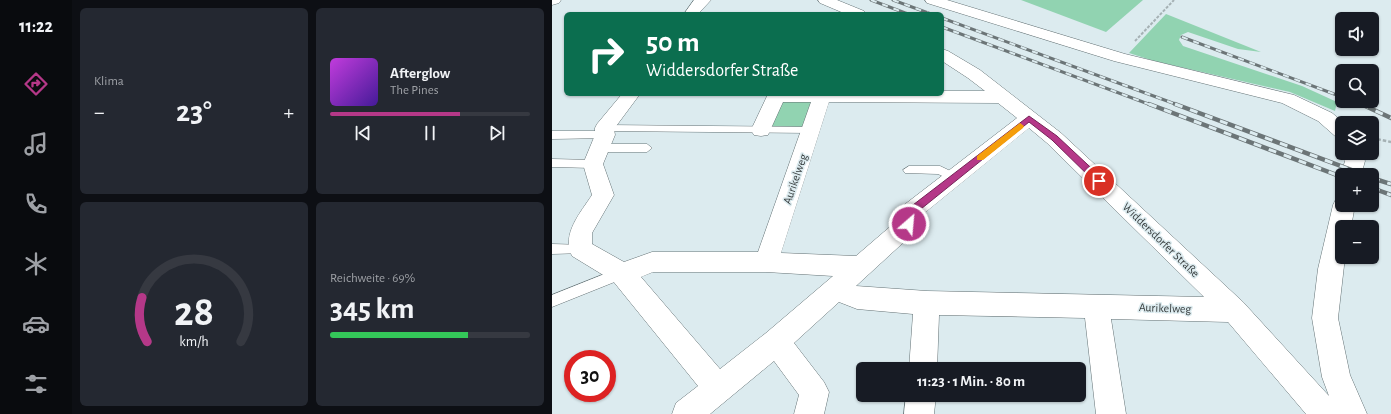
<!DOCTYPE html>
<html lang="de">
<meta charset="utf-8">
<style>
:root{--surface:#171b24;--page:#242831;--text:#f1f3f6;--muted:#9ea1a6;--line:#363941;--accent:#b53888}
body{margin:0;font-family:"Alegreya Sans",sans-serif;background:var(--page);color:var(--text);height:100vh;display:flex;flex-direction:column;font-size:15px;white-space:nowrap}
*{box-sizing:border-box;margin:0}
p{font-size:13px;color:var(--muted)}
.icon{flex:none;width:22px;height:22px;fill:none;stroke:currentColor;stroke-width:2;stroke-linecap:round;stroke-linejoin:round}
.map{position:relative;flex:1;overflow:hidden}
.drawer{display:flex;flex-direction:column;gap:8px;padding:8px;background:#0d0f14;width:480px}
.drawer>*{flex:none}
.top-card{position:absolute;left:12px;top:12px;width:380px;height:84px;border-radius:6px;box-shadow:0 1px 3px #0004;background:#0b6e4f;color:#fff;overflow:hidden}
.buttons{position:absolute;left:783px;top:12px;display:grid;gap:8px}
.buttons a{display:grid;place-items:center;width:44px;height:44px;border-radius:6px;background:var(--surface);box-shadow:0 1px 3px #0004;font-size:20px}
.speed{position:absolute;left:12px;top:350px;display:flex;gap:8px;font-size:20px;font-weight:700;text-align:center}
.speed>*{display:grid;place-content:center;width:52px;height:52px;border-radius:50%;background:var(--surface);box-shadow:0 1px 3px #0004;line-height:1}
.speed .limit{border:6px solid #d22;background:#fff;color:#111}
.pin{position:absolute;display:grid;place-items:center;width:34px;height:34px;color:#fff;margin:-17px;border:2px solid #fff;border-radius:50%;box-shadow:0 1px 4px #0007}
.me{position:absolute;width:44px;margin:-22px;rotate:27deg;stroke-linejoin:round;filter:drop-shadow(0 0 3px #0008)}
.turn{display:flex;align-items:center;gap:14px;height:84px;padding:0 16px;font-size:18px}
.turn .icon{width:52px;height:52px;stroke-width:2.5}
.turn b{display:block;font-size:28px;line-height:34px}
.big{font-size:30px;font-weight:700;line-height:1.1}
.drawer .card{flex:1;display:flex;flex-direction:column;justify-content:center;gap:6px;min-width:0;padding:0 14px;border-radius:6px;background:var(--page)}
.drawer .dial{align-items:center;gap:0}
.dial svg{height:104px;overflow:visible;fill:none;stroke:var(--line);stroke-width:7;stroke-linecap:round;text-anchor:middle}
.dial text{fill:var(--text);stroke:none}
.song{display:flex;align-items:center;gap:12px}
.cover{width:48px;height:48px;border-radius:6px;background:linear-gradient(135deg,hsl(290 70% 55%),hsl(260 70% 35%))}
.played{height:4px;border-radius:2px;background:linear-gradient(90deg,var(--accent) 65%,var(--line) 65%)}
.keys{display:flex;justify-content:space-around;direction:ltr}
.heat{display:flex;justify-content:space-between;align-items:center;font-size:22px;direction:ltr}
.charge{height:6px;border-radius:3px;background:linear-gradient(90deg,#34c759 69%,var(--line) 0)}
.drawer .tiles{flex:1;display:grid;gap:8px;grid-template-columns:repeat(2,1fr)}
.trip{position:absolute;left:304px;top:362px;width:230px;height:40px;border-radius:6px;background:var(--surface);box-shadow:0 1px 3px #0004;font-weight:700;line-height:40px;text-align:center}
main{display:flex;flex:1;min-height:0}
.dock{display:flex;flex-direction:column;width:72px;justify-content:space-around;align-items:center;background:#090b0e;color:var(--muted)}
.dock .icon{width:28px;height:28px}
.dock .active{color:var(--accent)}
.dock b{font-size:18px;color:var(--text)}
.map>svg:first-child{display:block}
.green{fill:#91d3b1}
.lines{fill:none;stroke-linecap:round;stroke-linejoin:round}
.service-casing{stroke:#647275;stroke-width:1}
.minor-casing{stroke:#647275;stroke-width:1}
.secondary-casing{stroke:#647275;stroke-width:1}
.path-far1{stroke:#a5b1b4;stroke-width:2;stroke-dasharray:3 1.5;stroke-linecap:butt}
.path{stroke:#a5b1b4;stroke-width:2.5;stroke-dasharray:3.5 2;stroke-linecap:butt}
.service{fill:#fff;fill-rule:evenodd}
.minor{fill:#fff;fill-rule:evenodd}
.secondary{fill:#fff;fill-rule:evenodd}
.rail-far1-casing{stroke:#6c7577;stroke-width:3}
.rail-casing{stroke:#6c7577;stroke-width:4.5}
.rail-far1{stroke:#dcebef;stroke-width:2;stroke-dasharray:6;stroke-linecap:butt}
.rail{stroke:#dcebef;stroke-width:3;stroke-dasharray:8;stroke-linecap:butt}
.route{fill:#b53888;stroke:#762458}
.slow{fill:#f59e0b}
.labels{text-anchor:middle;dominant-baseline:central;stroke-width:3;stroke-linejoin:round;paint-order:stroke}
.street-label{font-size:12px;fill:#373d3e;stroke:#dcebef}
</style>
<main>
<nav class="dock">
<b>11:22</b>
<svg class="icon active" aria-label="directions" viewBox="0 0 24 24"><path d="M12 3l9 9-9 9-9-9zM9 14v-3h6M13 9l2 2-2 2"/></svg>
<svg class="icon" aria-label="music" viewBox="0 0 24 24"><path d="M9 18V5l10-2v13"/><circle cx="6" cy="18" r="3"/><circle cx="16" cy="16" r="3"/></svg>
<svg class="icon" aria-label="phone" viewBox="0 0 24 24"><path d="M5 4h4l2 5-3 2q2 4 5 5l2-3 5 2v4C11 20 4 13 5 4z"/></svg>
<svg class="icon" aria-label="climate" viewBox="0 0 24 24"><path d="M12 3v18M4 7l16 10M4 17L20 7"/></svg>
<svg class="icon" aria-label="car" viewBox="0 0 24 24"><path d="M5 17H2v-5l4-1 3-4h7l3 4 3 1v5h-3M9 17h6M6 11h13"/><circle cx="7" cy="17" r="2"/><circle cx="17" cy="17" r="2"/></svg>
<svg class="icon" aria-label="filters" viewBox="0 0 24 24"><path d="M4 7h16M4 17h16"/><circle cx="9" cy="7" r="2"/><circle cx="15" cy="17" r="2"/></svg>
</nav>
<section class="drawer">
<div class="tiles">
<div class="card"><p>Klima</p>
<div class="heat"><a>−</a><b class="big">23°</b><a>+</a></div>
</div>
<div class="card">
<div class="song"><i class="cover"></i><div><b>Afterglow</b><p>The Pines</p></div></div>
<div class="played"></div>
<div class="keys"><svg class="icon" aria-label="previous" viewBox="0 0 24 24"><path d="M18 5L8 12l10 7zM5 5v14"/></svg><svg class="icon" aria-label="pause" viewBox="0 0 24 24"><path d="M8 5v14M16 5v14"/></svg><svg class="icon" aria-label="next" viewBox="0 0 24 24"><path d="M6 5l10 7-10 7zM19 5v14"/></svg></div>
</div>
<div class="card dial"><svg viewBox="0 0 100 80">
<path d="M14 69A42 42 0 1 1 86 69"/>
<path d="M14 69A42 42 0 0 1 10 35" stroke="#b53888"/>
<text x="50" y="56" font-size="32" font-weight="700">28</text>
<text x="50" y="72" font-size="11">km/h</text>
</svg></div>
<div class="card"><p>Reichweite · 69%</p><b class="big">345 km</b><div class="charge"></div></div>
</div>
</section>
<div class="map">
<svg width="839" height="414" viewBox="0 0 839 414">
<rect width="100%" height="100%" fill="#dcebef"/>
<g class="green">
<path d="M469,0h122l-37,32z"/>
<path d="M614,14l95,38 -23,-3 -50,-17 -7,3 -2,5 4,6 119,40 35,16 -2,9 -45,-19 -136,-31 -25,-8z"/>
<path d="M266,98l-10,29h-42l11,-28z"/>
</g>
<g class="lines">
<g class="service-casing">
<g id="service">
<path d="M52,125l208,2 5,3 -5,3 -207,-2 5,4 -1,3 -57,1v-8h52l-5,-3z"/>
<path d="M47,144h48l5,4 -5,4h-48l-5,-4z"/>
<path d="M0,159l41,1 6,4 -6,4 -41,-1z"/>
<path d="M357,166h31l19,9 2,3 -2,3 -4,1 -17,-8 -33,-1 -2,-3z"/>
<path d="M0,244l33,1 1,4 -1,4 -33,1z"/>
<path d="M70,267l5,2 2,4 -2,4 -75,30v-12z"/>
</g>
</g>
<g class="minor-casing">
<g id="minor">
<path d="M142,0h17l-13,14h-14z"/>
<path d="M266,0h19l27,11 2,3h-20l-26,-11z"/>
<path d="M373,0h22l178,54 169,41 38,18 12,10h-2v14l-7,-1 -17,-15 -36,-18 -168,-42 -187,-58z"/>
<path d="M390,49l6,2 32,19 81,63 182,169 86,94 -7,-19 -10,-59 6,-49 15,-64 3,-6 6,-2v8h13l-4,22h-9v30h3l-7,61 12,57 17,39h-61l-78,-92 -117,-3 15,95h-30l-11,-96 -146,-3 -2,54h-28l4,-55 -56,-5 -18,-7 -45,41 30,39 5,10 -5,22h-30l5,-19 -25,-34 -64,53h-38l4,-11 22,-17 -85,-105 -41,-25c-11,-22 9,-44 20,-61l-9,-31 12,-29v-7l2,-4 25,-30h18l-26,35 1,6 -12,29 11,31 -22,38v11l32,18 28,-10h106l53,-150h-28l-15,33 -7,1 -7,-1 -3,-5 17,-36h174v-3h43l-17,-13 -26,-17zM277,102l169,1 19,15 -113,87 -5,14 -43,37 -75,-3zM477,128l18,15 157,154 -277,-6 -71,-5 61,-56 5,-15zM101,272h113l67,4 -67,57 -46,36 -79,-92z"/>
<path d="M790,153h20l3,8 -4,14h-19v2l-1,-2 4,-14z"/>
<path d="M354,395h30l-2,19h-30z"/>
</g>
</g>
<g class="secondary-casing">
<path id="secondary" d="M0,0h9l-2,3 -7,2z"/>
</g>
<path class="path-far1" d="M583,41l39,-41"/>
<path class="path" d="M820,138l19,4"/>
<use href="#service" class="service"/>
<use href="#minor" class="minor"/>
<use href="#secondary" class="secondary"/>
<g class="rail-far1-casing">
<g id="rail-far1">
<path d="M319,0l37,14"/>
<path d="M341,0l38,14"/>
<path d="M390,18l236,87"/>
<path d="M390,27l209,78"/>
<path d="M630,37l160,60"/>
<path d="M801,101l10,4"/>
</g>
</g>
<g class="rail-casing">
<g id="rail">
<path d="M597,104l193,73"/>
<path d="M623,104l190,71"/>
<path d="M809,104l30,14"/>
<path d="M820,178l19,6"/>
<path d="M820,188l19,7"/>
</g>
</g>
<use href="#rail-far1" class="rail-far1"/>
<use href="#rail" class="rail"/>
</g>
<path class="route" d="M477,116l28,20 45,42v5h-6l-44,-43 -23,-18 -113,91 -3,13h-7l-1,-2 4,-16z"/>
<path class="slow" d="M468,123l4,3 -1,2 -40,32h-6v-4z"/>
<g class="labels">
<g class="street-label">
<text transform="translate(243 179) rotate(-71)">Aurikelweg</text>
<text transform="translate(609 240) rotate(44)">Widdersdorfer Straße</text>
<text transform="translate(613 308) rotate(2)">Aurikelweg</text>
</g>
</g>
</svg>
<div class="buttons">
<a><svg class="icon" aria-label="sound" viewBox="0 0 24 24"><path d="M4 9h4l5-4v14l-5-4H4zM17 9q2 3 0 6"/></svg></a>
<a><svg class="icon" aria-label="search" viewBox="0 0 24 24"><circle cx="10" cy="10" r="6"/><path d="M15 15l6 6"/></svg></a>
<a><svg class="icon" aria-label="layers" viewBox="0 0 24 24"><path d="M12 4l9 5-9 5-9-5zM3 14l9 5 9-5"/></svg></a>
<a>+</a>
<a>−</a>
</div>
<div class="speed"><div class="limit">30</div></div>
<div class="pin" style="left:547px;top:181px;background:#d93025"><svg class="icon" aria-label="arrive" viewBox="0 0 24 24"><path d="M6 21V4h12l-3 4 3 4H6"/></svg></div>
<svg class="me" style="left:357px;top:224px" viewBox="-20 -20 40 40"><circle r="17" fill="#b53888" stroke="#fff" stroke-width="3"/><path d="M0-11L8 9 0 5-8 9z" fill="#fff"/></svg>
<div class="trip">11:23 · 1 Min. · 80 m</div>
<div class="top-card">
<div class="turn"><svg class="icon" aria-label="right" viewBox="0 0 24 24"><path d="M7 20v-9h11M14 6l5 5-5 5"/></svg><div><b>50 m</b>Widdersdorfer Straße</div></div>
</div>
</div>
</main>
